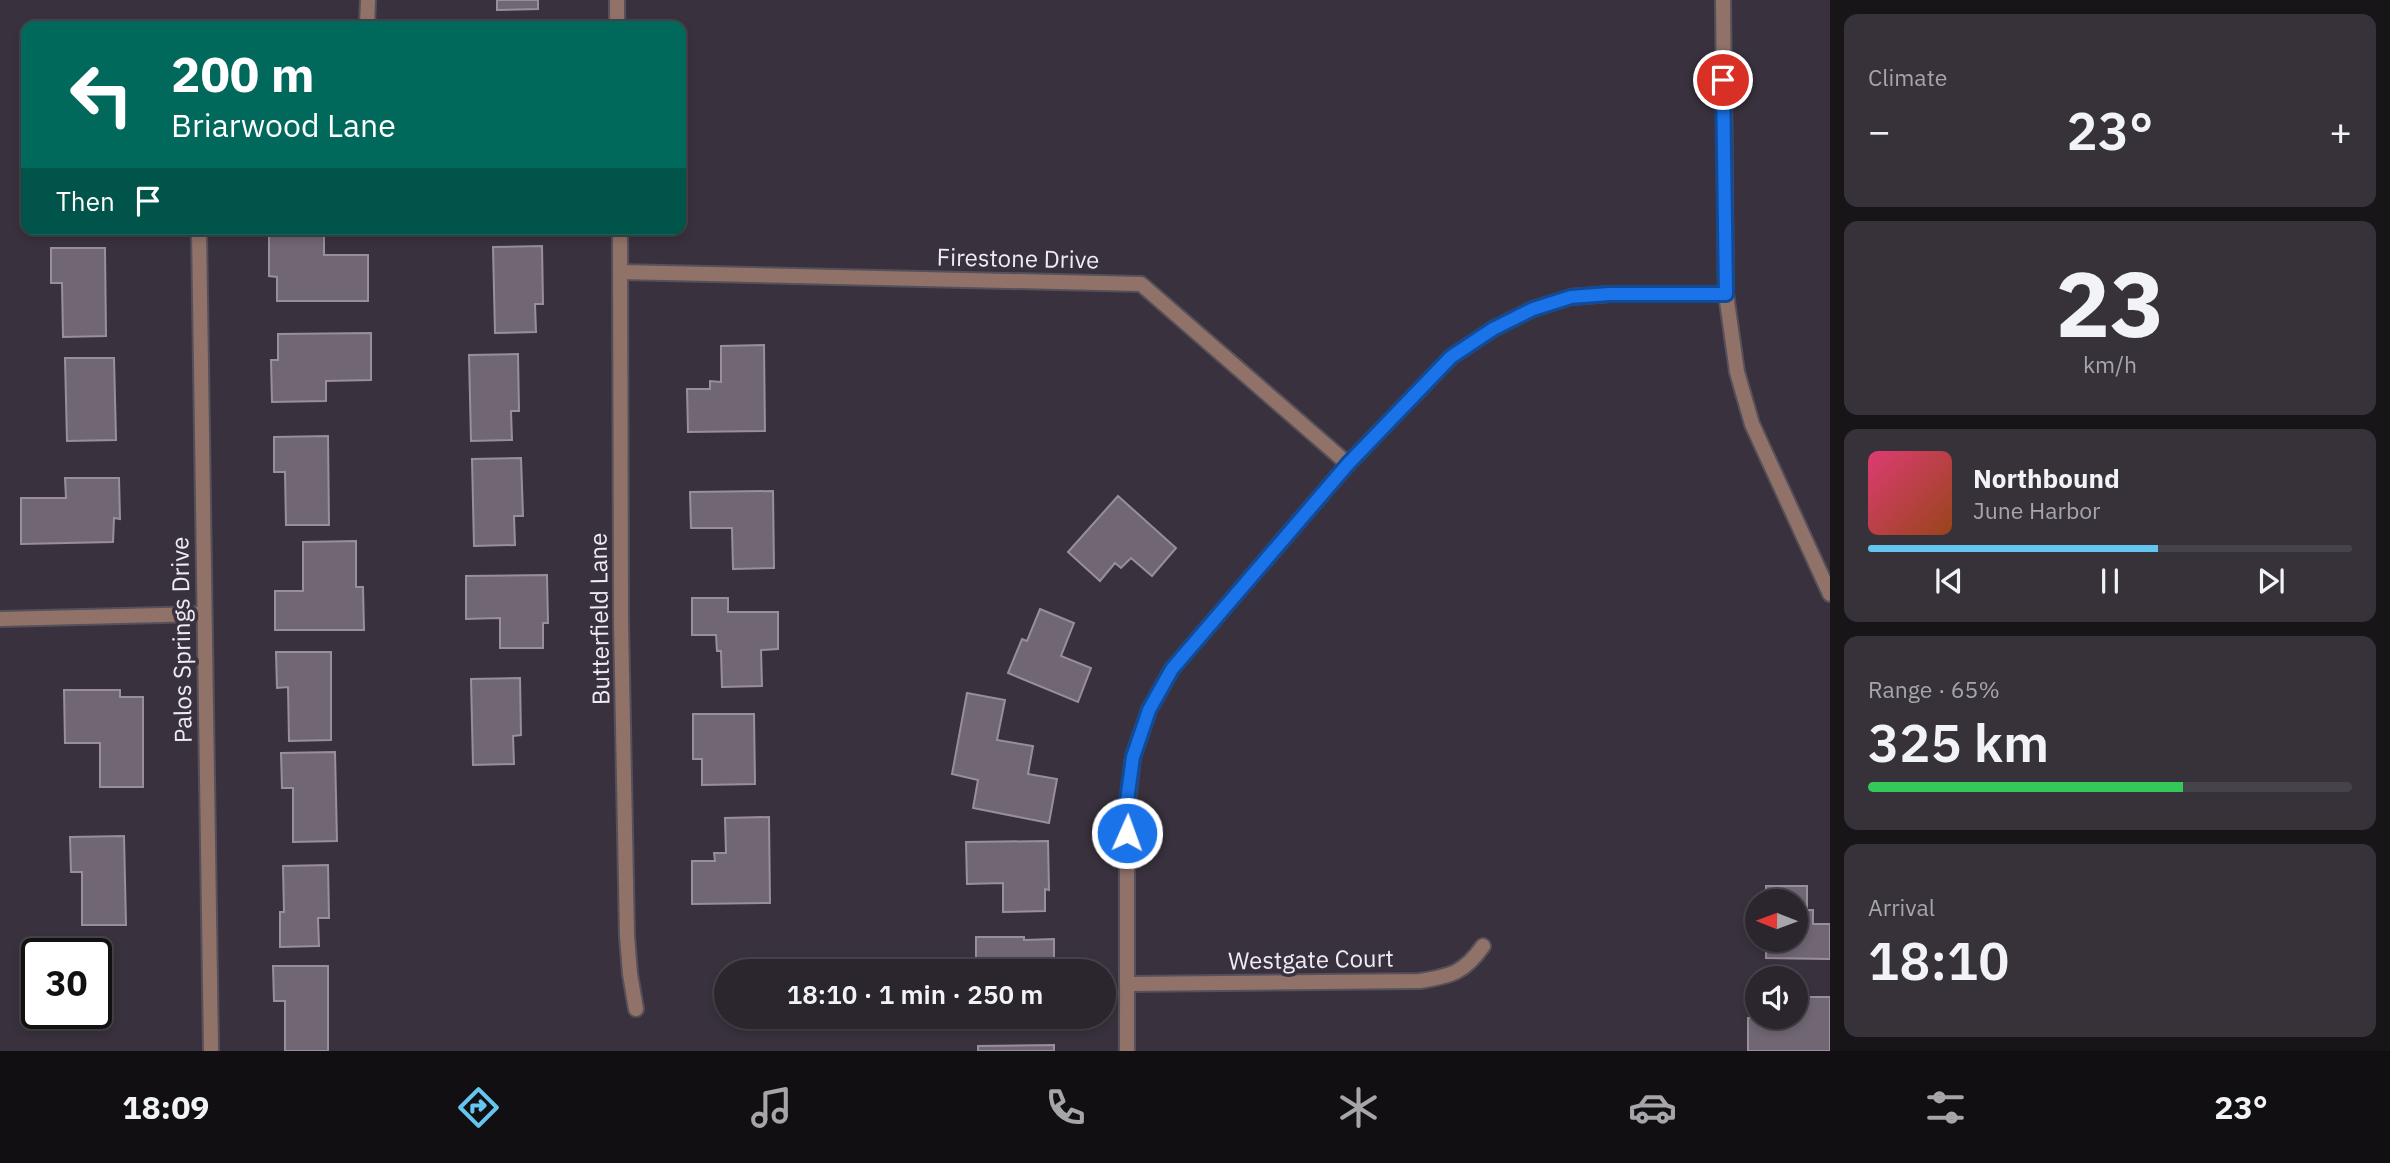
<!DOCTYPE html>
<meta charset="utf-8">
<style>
:root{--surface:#2b262e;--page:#37323a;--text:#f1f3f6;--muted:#a6a5aa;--line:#47434a;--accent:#64c5ee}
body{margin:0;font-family:"IBM Plex Sans",sans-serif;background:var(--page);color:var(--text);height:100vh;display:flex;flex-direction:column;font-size:26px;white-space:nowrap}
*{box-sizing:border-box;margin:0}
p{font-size:23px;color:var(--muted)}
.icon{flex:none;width:38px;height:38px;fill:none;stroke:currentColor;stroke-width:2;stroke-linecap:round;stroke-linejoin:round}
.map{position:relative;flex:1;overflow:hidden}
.panel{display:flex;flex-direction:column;gap:14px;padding:14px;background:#181519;width:560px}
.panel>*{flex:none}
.hud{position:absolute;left:21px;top:21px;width:665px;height:214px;border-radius:14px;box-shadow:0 4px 10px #0003,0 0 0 2px var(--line);background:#00695c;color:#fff;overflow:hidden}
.needle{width:46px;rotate:271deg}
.tools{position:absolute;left:1745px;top:889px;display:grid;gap:14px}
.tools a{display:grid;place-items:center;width:63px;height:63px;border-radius:50%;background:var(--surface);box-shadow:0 4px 10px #0003,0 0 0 2px var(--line);font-size:35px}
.speed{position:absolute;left:21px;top:938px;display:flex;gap:14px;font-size:35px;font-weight:700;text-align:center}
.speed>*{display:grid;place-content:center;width:91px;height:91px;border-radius:50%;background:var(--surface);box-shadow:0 4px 10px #0003,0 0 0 2px var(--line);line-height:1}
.speed .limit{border:4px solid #111;border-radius:10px;background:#fff;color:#111}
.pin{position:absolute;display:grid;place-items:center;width:60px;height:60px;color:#fff;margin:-30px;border:4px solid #fff;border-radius:50%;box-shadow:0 2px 7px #0007}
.me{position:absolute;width:77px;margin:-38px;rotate:2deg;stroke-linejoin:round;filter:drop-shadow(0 0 5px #0008)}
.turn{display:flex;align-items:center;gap:24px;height:147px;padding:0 35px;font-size:32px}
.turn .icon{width:91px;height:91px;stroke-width:2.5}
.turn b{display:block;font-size:49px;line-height:60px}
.then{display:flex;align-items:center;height:66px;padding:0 35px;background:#0003;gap:14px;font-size:26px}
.big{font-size:52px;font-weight:600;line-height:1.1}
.panel .widget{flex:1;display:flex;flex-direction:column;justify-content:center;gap:10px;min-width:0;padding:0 24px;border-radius:14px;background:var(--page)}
.panel .dial{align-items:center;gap:0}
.dial b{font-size:91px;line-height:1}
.song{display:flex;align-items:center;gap:21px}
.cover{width:84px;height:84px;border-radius:10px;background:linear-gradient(135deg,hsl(340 70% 55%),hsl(20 70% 35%))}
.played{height:7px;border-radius:4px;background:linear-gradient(90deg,var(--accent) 60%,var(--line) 60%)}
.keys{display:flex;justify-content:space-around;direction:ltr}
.heat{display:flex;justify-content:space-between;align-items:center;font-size:38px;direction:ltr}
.charge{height:10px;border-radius:5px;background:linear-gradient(90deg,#34c759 65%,var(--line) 0)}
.trip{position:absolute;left:714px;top:959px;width:402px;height:70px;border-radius:35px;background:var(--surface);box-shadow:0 4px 10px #0003,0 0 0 2px var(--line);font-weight:600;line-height:70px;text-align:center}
.menu{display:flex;height:112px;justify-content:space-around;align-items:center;background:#110f12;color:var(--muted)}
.menu .icon{width:49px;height:49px}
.menu .on{color:var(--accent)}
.menu b{font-size:32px;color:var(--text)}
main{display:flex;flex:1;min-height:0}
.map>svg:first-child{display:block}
.building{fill:#716774;stroke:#988e9c;stroke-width:2}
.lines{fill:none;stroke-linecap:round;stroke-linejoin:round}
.minor-casing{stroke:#56505b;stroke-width:18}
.minor{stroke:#907269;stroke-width:14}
.route-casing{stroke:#114b97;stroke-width:18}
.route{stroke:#1a73e8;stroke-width:12}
.labels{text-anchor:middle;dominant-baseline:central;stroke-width:7;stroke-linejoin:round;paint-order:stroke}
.street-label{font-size:24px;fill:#efebf3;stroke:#39323e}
</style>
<main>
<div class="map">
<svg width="1830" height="1051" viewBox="0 0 1830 1051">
<rect width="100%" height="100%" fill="#39323e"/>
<g class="building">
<path d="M497,0h41v9l-41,1z"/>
<path d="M70,229h43v2l-43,1z"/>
<path d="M269,235h55v20h44v46h-91v-24l-8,-1z"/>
<path d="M542,246l1,58h-8l1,28 -41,1 -2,-86z"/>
<path d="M51,248h54l1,88 -43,1 -1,-54h-11z"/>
<path d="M371,333v47l-45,1v20l-54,1 -1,-42h7v-26z"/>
<path d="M764,345l1,86 -77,1 -1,-43h23v-8l11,1v-36z"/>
<path d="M518,354l1,57h-8l1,29 -41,1 -2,-86z"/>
<path d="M65,358h49l2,82 -49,1z"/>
<path d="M328,436l1,89h-43l-1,-53h-11v-35z"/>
<path d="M521,458l2,58h-9l1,29 -41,1 -2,-87z"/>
<path d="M65,478h54l1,41 -6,-1 -1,24 -92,2v-46h45z"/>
<path d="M773,491l1,77 -41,1 -1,-41h-41l-1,-36z"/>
<path d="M1118,496l58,52 -24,28 -21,-18 -10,10 -6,-5 -15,18 -32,-29z"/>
<path d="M356,541v46h7l1,43h-89v-39h28v-49z"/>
<path d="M547,575l1,48h-5v25h-43v-30l-34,1v-43z"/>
<path d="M692,598h36v14h50v37l-17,1 1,36 -40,1 -1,-36h-4l-1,-16h-24z"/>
<path d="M1040,609l34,14 -13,33 30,12 -13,34 -70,-29 14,-34 5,2z"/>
<path d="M276,652h55v88l-42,1 -1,-54 -11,1z"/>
<path d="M520,678l1,57 -8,1 1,28 -41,1 -2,-86z"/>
<path d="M64,690h56v7h23v90h-43v-44h-35z"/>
<path d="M967,693l38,7 -8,40 36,6 -5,28 29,5 -8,44 -76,-15 5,-28 -26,-6z"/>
<path d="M693,714h61l1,70 -53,1v-26h-9z"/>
<path d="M335,752l2,89 -44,1v-54h-11l-1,-35z"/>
<path d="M769,817l1,86 -78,1v-43h23l-1,-8h12l-1,-35z"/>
<path d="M124,836l2,89h-44v-53h-11l-1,-35z"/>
<path d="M1048,841l1,49 -4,-1v22l-42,1v-29l-36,1 -1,-42z"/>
<path d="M328,865l1,53h-11l1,28 -39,1v-35h4l-1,-46z"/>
<path d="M1766,886h41v24h6v14h17v35l-64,-1v-18h30v-39h-30z"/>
<path d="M976,937h48v3l30,-1v32h-78z"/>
<path d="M273,966h55v85h-43v-50h-11z"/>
<path d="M1796,997h34v54h-82v-33l48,-1z"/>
<rect x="981" y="1017" width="55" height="9"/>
<path d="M1054,1045v6h-76v-5z"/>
</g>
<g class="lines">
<g class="minor-casing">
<g id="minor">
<path d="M617,0v26"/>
<path d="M1723,0l3,294 11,78 15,52 78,170"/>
<path d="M367,26l1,-26"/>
<path d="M199,229l12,822"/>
<path d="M620,229l1,393 6,314 3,38 6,35"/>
<path d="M620,272l521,12 207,180"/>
<path d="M0,619l203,-5"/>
<path d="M1127,984l293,-3c31,-5 44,-8 63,-35"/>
<path d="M1127,1051v-243l6,-51 16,-47 23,-41 176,-205 103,-107 42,-28 40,-20 38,-12 38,-3h117"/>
</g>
</g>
<use href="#minor" class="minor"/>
</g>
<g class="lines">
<g class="route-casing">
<path id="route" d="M1127,833l-1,-25 7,-51 16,-47 23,-41 176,-205 103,-107 42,-28 40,-20 38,-12 38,-3h117l-3,-214"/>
</g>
<use href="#route" class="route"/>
</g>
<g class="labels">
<g class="street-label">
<text transform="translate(1018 258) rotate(1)">Firestone Drive</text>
<text transform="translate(599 619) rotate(-91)">Butterfield Lane</text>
<text transform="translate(181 640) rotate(-91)">Palos Springs Drive</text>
<text transform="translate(1311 959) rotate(-1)">Westgate Court</text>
</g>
</g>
</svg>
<div class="tools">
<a><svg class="needle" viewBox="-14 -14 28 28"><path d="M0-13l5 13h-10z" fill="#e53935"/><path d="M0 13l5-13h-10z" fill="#a6a5aa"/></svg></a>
<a><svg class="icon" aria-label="sound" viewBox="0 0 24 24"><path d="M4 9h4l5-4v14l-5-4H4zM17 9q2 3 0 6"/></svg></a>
</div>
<div class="speed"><div class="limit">30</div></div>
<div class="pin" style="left:1723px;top:80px;background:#d93025"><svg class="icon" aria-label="arrive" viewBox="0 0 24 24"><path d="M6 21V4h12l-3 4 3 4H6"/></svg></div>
<svg class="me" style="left:1127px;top:833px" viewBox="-20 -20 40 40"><circle r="17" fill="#1a73e8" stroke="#fff" stroke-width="3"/><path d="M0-11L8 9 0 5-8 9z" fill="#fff"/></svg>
<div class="trip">18:10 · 1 min · 250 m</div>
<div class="hud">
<div class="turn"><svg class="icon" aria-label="left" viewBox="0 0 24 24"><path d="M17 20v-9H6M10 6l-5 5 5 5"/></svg><div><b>200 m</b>Briarwood Lane</div></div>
<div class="then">Then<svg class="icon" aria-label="arrive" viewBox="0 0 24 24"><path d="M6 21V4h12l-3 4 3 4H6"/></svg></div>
</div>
</div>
<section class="panel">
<div class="widget"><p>Climate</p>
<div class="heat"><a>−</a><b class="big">23°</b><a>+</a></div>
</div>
<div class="widget dial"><b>23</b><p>km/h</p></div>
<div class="widget">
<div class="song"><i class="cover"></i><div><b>Northbound</b><p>June Harbor</p></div></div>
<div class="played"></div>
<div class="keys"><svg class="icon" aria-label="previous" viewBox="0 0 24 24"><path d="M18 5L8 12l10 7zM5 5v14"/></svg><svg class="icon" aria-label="pause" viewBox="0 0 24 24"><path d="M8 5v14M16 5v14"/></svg><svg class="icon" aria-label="next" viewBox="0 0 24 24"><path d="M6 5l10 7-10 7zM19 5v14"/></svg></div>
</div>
<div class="widget"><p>Range · 65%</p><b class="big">325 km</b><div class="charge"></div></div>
<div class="widget"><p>Arrival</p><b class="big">18:10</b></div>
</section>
</main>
<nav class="menu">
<b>18:09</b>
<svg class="icon on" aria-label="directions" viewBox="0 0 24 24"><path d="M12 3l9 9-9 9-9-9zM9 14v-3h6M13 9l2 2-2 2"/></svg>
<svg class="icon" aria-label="music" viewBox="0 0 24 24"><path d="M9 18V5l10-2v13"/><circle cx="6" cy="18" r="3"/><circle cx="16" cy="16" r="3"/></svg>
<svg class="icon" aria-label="phone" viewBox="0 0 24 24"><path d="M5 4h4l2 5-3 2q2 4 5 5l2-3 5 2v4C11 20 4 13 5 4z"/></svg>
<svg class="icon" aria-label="climate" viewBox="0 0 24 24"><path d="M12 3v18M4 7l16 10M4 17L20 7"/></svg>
<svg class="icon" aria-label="car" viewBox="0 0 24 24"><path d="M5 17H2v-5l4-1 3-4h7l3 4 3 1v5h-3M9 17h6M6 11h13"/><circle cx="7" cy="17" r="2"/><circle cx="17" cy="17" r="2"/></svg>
<svg class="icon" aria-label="filters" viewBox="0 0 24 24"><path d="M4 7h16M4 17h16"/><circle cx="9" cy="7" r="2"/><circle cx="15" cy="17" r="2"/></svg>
<b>23°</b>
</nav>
